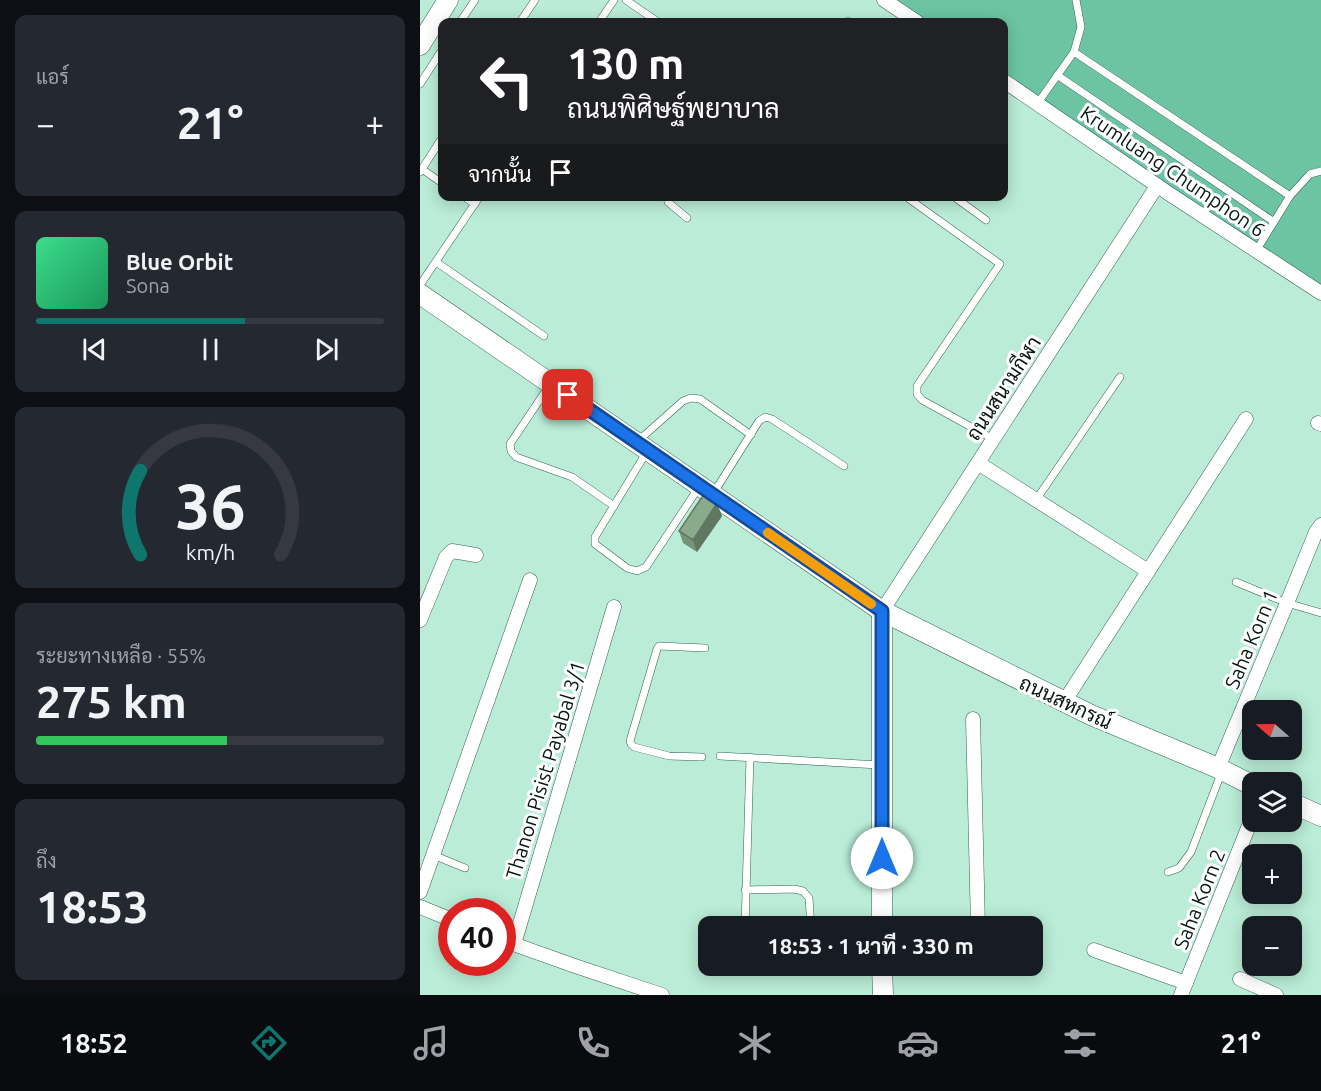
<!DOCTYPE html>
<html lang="th">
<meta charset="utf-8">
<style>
:root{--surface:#171b24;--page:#242831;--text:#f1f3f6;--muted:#9ea1a6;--line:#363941;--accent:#0f766e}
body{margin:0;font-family:Ubuntu,Sarabun,sans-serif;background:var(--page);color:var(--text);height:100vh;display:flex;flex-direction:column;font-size:22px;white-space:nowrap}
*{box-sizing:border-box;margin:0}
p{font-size:20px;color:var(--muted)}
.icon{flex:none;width:33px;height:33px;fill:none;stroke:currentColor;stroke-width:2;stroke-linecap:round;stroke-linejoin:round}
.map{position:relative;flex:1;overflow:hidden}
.sheet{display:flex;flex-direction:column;gap:15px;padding:15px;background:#0d0f14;width:420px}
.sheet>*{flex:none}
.banner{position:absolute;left:18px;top:18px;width:570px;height:183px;border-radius:12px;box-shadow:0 3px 15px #0003;background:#202124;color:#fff;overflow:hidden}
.needle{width:39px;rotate:290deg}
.fabs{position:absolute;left:822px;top:700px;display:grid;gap:12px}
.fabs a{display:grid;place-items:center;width:60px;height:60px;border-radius:12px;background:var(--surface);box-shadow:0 3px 15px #0003;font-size:30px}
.speed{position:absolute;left:18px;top:898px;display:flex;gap:12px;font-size:30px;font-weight:700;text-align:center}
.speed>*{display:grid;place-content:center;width:78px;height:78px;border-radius:50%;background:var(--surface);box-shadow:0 3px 15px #0003;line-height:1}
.speed .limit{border:9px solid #d22;background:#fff;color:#111}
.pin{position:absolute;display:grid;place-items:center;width:51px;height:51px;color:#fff;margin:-26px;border-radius:12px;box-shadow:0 3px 9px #0006}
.me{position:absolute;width:66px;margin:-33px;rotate:0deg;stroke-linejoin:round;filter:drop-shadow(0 0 4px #0008)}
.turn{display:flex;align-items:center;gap:21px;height:126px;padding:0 30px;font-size:27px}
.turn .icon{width:78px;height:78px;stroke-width:2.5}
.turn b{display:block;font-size:42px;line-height:51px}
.then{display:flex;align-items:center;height:57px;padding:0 30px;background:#0003;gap:12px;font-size:22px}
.big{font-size:45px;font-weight:700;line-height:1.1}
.sheet .tile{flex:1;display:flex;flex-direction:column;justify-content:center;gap:9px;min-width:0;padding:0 21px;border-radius:12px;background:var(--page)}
.sheet .dial{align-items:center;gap:0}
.dial svg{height:156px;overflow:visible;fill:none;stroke:var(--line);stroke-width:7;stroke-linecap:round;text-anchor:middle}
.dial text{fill:var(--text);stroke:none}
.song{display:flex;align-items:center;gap:18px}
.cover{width:72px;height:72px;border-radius:9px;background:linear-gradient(135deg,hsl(150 70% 55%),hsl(150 70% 35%))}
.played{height:6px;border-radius:3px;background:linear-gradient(90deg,var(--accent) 60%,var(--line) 60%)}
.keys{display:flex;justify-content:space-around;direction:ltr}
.heat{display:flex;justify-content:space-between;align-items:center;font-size:33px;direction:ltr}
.charge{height:9px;border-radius:4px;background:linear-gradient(90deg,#34c759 55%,var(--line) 0)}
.trip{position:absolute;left:278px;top:916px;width:345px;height:60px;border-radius:12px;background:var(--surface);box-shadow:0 3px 15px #0003;font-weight:700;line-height:60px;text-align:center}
.tab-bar{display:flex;height:96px;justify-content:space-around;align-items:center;background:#090b0e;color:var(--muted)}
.tab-bar .icon{width:42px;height:42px}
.tab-bar .selected{color:var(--accent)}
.tab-bar b{font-size:27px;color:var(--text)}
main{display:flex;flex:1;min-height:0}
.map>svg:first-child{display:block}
.green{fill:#6cc4a3}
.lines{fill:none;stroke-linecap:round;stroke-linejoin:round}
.lane-casing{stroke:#356352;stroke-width:8}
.street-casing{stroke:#356352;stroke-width:15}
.secondary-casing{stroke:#356352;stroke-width:21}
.lane{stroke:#fff;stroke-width:7}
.street{stroke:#fff;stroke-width:14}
.secondary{stroke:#fff;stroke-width:20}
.wall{fill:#769378}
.shaded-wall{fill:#607862}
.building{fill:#89ab8c;stroke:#607862;stroke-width:1.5}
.route-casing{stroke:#114b97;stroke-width:15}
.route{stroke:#1a73e8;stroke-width:10}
.slow{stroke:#f59e0b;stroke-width:10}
.labels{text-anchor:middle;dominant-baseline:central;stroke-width:6;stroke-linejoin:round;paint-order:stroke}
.street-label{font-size:20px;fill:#051710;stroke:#fff}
</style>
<main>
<section class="sheet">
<div class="tile"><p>แอร์</p>
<div class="heat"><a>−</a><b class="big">21°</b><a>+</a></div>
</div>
<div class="tile">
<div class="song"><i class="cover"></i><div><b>Blue Orbit</b><p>Sona</p></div></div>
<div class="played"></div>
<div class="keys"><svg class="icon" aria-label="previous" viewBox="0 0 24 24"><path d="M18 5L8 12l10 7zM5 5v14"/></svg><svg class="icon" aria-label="pause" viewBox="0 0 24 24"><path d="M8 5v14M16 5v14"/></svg><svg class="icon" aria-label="next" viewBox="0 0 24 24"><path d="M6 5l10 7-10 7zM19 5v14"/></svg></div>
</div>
<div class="tile dial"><svg viewBox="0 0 100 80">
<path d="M14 69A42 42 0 1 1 86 69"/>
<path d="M14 69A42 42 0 0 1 14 26" stroke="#0f766e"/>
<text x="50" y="56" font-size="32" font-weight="700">36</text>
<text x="50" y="72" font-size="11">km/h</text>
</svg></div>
<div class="tile"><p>ระยะทางเหลือ · 55%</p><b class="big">275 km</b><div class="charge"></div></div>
<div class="tile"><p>ถึง</p><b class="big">18:53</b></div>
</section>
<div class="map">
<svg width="901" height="995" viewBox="0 0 901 995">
<rect width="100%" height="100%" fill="#baecd7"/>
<path class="green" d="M464,0h437v292l-317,-212v-58h-87z"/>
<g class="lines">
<g class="lane-casing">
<g id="lane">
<path d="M206,0l32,22"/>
<path d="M40,22l15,-22"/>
<path d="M100,22l15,-22"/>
<path d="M179,22l15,-22"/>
<path d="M427,22l1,-1"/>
<path d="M654,52l216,144"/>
<path d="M637,75l217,147"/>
<path d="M0,84l22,-34"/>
<path d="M617,104l37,-52 7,-25 -5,-27"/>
<path d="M2,169l20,14"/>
<path d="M0,172l22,-34"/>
<path d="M43,196l12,8"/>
<path d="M247,196l1,6 19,16"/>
<path d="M485,196l95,68 -83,122v8l5,6 71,39"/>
<path d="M533,196l33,24"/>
<path d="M836,251l34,-55 20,-22 11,-3"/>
<path d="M16,262l108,74"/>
<path d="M0,285l60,-89"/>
<path d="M129,386l-39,58 1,7 5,6 56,20 42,29"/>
<path d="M219,440l44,-39 8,-3 9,1 51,36"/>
<path d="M226,453l-51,84v7l32,24 10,3 9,-4 53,-80"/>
<path d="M293,494l46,-73 6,-4 7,2 72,47"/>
<path d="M616,500l84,-123"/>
<path d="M816,582l51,21 34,10"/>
<path d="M300,756l159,9"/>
<path d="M282,757l-33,-1 -35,-9 -3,-3 -1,-3 27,-92 2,-3 46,2"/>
<path d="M13,855l32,13"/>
<path d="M748,872l11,-4 12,-16 31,-81"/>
<path d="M325,890l49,-1 9,2 6,7 2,29"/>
<path d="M325,927l5,-170"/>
</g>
</g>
<g class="street-casing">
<g id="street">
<path d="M464,0l33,22"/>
<path d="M584,81l167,114 150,98"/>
<path d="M898,423l3,1"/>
<path d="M558,463l170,108"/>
<path d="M462,611l275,-425"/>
<path d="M0,620l26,-63 6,-6 24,4"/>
<path d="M644,702l182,-283"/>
<path d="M553,719l5,208"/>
<path d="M798,768l69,-165 29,-71 5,-7"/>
<path d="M0,892l110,-312"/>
<path d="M0,907l32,13"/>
<path d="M82,940l73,26 87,29"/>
<path d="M94,944l100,-337"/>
<path d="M674,950l92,33"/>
<path d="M820,979l36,16"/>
<path d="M761,995l71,-177"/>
</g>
</g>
<g class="secondary-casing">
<g id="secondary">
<path d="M0,45l28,-45"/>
<path d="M0,294l462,317 209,104 127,53 34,17"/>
<path d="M462,611v316"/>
<path d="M872,803l29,13"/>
<path d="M462,966l1,29"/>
</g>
</g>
<use href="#lane" class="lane"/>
<use href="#street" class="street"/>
<use href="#secondary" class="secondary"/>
</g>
<path class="wall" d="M302,516l-25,36 -14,-9 -4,-12z"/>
<path class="shaded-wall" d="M297,503l5,13 -25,36 -4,-12z"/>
<path class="building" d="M284,494l13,9 -24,37 -14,-9z"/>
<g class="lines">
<g class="route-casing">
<path id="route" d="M148,395l314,216v247"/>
</g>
<use href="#route" class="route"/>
<path class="slow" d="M348,533l103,71"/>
</g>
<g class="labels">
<g class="street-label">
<text transform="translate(753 171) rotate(34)">Krumluang Chumphon 6</text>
<text transform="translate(583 388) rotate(-57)">ถนนสนามกีฬา</text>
<text transform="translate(831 639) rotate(-67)">Saha Korn 1</text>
<text transform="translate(646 702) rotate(25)">ถนนสหกรณ์</text>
<text transform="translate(125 770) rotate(-73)">Thanon Pisist Payabal 3/1</text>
<text transform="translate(779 899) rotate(-68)">Saha Korn 2</text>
</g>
</g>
</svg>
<div class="fabs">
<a><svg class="needle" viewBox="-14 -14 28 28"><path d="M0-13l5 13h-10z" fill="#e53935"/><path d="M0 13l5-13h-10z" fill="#9ea1a6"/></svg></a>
<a><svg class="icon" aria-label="layers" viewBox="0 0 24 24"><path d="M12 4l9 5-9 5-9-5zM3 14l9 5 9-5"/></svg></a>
<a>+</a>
<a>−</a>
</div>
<div class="speed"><div class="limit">40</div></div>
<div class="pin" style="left:148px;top:395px;background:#d93025"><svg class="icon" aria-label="arrive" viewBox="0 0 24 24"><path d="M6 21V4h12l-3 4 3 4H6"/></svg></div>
<svg class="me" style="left:462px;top:858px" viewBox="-20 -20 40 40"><circle r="19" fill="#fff"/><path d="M0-13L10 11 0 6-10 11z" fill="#1a73e8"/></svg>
<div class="trip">18:53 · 1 นาที · 330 m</div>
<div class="banner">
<div class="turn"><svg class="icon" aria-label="left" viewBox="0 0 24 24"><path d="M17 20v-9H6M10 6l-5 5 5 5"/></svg><div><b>130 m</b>ถนนพิศิษฐ์พยาบาล</div></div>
<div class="then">จากนั้น<svg class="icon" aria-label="arrive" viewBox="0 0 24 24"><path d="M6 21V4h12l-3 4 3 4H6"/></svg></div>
</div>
</div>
</main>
<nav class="tab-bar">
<b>18:52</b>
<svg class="icon selected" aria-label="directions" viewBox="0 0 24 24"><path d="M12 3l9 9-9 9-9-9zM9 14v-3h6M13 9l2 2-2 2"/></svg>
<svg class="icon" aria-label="music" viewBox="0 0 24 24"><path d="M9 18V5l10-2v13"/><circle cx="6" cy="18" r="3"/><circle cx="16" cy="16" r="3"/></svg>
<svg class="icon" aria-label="phone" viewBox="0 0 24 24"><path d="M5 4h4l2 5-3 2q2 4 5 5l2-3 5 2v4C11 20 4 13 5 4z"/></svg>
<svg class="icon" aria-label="climate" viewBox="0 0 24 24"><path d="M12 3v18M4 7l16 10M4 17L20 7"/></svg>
<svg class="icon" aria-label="car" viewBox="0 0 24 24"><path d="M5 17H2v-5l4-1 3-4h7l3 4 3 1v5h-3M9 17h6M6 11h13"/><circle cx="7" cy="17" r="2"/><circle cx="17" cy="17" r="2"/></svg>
<svg class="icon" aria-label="filters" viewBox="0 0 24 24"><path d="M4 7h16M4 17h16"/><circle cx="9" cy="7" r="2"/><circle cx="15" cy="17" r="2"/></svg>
<b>21°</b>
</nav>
